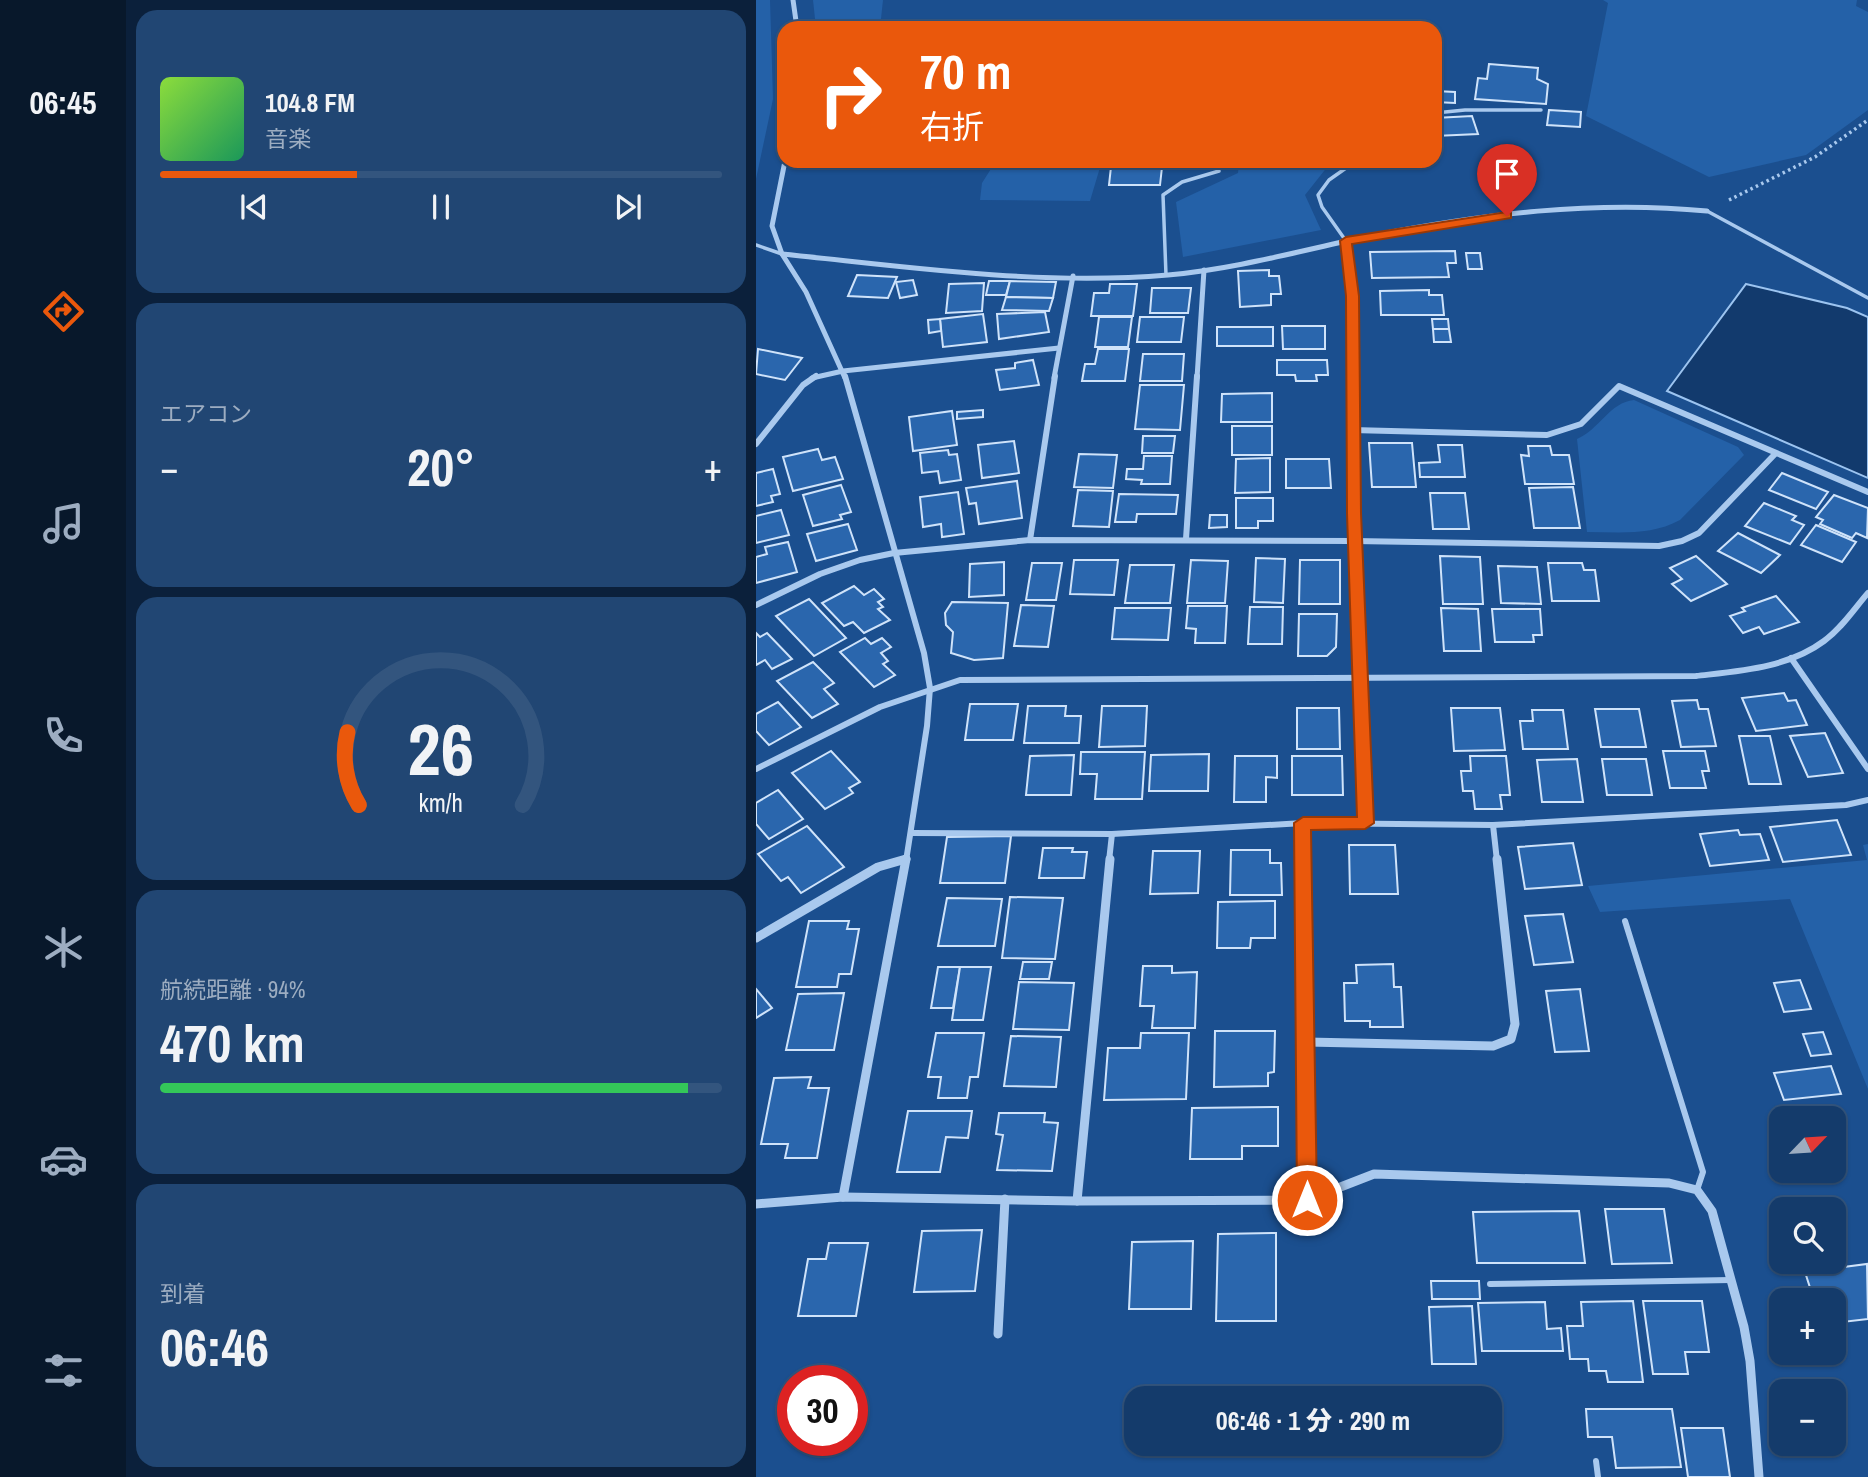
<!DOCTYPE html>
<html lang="ja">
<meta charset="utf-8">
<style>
:root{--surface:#143b6b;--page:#214673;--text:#f1f3f6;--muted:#9dadc1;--line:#33557e;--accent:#ea580c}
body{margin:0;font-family:"Archivo Narrow","Noto Sans JP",sans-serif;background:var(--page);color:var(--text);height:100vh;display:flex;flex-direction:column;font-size:26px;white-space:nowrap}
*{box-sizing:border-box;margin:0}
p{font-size:23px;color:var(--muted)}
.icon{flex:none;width:38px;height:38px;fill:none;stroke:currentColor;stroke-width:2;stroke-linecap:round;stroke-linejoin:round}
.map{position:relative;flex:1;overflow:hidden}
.sheet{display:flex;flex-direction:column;gap:10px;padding:10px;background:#0b203b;width:630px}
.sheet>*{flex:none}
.guide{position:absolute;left:21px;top:21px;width:665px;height:147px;border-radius:21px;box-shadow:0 2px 5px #0004,0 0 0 2px var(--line);background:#ea580c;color:#fff;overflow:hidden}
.needle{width:46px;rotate:65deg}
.tools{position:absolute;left:1013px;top:1106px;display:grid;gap:14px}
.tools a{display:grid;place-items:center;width:77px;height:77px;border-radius:14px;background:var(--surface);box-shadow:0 2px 5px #0004,0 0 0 2px var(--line);font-size:35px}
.speed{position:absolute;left:21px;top:1365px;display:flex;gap:14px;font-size:35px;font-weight:700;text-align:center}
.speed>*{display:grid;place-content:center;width:91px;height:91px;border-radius:50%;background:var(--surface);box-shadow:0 2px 5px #0004,0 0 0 2px var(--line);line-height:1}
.speed .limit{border:10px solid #d22;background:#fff;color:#111}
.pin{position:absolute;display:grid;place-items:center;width:60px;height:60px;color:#fff;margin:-72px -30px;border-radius:50% 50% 50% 0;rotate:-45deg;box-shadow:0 0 7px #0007}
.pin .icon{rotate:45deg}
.me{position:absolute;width:77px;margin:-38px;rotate:0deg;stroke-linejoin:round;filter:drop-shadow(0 0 5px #0008)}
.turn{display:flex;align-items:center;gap:24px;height:147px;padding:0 28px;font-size:32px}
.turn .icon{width:91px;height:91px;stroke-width:2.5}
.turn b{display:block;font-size:49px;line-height:60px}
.big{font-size:52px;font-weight:800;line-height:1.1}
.sheet .card{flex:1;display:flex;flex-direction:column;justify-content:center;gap:10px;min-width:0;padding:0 24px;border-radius:21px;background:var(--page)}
.sheet .dial{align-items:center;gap:0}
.dial svg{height:182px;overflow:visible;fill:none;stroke:var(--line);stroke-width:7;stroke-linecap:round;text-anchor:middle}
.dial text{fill:var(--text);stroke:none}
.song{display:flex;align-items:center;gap:21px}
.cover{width:84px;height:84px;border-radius:10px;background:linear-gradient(135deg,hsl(90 70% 55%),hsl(150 70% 35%))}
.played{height:7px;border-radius:4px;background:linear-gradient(90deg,var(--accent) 35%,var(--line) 35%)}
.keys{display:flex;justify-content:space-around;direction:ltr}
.heat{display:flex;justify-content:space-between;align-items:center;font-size:38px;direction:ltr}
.charge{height:10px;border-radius:5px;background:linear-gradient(90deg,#34c759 94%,var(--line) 0)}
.trip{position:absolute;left:368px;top:1386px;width:378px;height:70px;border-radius:21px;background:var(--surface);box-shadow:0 2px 5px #0004,0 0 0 2px var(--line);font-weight:800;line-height:70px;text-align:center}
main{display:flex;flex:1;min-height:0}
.tabs{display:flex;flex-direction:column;width:126px;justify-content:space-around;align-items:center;background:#08182b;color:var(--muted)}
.tabs .icon{width:49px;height:49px}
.tabs .current{color:var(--accent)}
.tabs b{font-size:32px;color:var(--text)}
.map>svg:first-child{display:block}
.green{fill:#2461a8}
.water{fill:#123a6d;stroke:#9cc4f0;stroke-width:2}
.building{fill:#2a66ad;stroke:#cfe3fa;stroke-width:2}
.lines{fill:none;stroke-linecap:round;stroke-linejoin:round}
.path{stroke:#a9c9ee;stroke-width:3.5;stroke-dasharray:2.5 3.5;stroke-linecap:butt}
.lane-far1{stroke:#a9c9ee;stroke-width:3.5}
.lane{stroke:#a9c9ee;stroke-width:6}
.street-far2{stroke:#a9c9ee;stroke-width:5}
.street-far1{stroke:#a9c9ee;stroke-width:6}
.street{stroke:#a9c9ee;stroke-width:9}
.route{fill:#ea580c;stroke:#983908;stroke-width:2}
</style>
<main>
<nav class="tabs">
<b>06:45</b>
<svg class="icon current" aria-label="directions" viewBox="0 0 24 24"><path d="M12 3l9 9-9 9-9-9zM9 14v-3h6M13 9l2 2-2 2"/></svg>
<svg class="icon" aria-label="music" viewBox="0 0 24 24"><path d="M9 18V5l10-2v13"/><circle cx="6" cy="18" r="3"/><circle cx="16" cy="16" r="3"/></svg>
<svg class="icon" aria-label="phone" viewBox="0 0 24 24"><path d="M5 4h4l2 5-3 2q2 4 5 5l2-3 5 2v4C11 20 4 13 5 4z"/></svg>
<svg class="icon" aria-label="climate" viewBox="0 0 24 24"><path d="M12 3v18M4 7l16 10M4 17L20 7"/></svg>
<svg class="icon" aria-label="car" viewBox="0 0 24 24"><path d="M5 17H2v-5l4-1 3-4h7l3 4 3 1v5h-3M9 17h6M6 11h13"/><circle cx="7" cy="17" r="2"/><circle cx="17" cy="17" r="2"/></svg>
<svg class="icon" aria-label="filters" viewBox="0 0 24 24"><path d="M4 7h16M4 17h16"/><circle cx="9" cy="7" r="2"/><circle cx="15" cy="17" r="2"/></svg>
</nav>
<section class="sheet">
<div class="card">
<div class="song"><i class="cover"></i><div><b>104.8 FM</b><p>音楽</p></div></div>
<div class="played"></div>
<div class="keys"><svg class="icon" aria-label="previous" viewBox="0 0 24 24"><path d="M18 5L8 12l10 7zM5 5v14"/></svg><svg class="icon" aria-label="pause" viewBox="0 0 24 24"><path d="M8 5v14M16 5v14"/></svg><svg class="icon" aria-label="next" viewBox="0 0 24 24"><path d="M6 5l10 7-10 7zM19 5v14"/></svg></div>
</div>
<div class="card"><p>エアコン</p>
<div class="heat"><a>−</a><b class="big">20°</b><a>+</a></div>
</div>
<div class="card dial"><svg viewBox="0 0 100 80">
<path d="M14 69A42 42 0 1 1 86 69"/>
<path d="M14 69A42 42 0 0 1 9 37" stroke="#ea580c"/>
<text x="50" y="56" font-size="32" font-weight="700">26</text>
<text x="50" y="72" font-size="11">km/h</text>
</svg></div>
<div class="card"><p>航続距離 · 94%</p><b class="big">470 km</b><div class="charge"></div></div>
<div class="card"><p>到着</p><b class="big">06:46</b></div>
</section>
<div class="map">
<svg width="1112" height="1477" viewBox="0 0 1112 1477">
<rect width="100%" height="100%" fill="#1b4f8f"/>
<g class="green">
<path d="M0,0h14l3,99 -17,80z"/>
<path d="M57,0h70l-3,28h-64z"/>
<path d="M847,0h254l-1,6 12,6v98l-62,45 -97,22 -123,-61 22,-113z"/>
<path d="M240,161h116l-11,3 -11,37 -110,-1 2,-17z"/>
<path d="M461,161h120l-9,5 -23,29 16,35 -138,27 -7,-55 62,-29 1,-11z"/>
<path d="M878,400l104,47 6,8 -64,65c-29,16 -61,12 -93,12l-10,-93c22,-9 33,-37 57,-39z"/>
<path d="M1112,844v245l-78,-190 -190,13 -12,-26 279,-26 -4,-15z"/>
</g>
<path class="water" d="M990,284l101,24 21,9v161l-201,-87z"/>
<g class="building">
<path d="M733,64l49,4 -1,11 11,5 -2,20 -71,-5 3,-21 9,1z"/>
<path d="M679,91l20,1v11l-20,-1z"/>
<path d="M793,110l32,2 -1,15 -33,-2z"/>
<path d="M716,116l6,18 -43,2v-18z"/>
<path d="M355,167h51l-2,18h-51z"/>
<path d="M699,251l1,12h-9l2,14 -77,1 -2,-26z"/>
<path d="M710,253h14l2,16h-14z"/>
<path d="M513,270v6h10l2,18h-10v11l-31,2 -2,-36z"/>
<path d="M101,275l40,2 -9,21 -40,-2z"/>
<path d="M157,280l4,15 -17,3 -4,-16z"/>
<path d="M233,281h21l-4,14h-20z"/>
<path d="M254,281l46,1 -3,16 -47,-1z"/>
<path d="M228,283l-2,28 -36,2 3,-29z"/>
<path d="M354,284h27l-4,32h-42l3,-23h15z"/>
<path d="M396,288h39l-3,25h-38z"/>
<path d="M673,290v5h13l2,20h-63l-1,-24z"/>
<path d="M250,297l47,1 -4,13 -47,-1z"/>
<path d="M289,312l4,20 -50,7 -2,-25z"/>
<path d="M227,314l4,28 -44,5 -3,-28z"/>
<path d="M343,317h33l-4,30h-33z"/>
<path d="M384,317h44l-3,25h-44z"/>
<path d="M184,319l1,12 -12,2 -1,-13z"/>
<path d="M676,319h16l1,10h-16z"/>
<path d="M526,326h43v23h-42z"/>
<rect x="461" y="327" width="56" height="19"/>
<path d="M677,329h16l2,13h-17z"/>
<path d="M2,349l44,9 -17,22 -29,-6z"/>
<path d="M342,349h31l-4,32h-43l3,-17h10z"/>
<path d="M387,354h41l-2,27h-42z"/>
<path d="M277,360l6,25 -39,5 -4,-20 19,-2v-5z"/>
<path d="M521,360h50l1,15h-12l1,6h-21l-1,-6h-18z"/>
<path d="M384,385h44l-4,45 -45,-1z"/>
<path d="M516,393v29h-51l1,-28z"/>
<path d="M227,410v7l-26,2v-7z"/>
<path d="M196,411l5,34 -44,6 -4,-34z"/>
<rect x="476" y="426" width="40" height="29"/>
<path d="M387,436h32l-2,17h-31z"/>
<path d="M258,441l5,32 -37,5 -4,-33z"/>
<path d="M613,443h43l4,44h-44z"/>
<path d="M682,445h24l3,32h-45l-1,-14 21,-1z"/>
<path d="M772,446h22l2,9h17l5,29h-49l-4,-29 8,1z"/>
<path d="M62,449l4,11 13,-3 8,22 -50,12 -10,-34z"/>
<path d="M192,450l1,5 8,-1 4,26 -21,3 -2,-12 -16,2 -2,-20z"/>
<path d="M323,454l38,1 -4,33 -39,-1z"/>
<path d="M388,456h28l-2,28h-29l1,-4 -16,-1 1,-10h16z"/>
<path d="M514,458v34l-35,1 1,-34z"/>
<path d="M530,459h43l2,29h-45z"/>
<path d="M17,469l7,25 -9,2 2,6 -17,4v-33z"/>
<path d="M1026,473l46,19 -12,17 -47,-19z"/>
<path d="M261,481l5,37 -43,6 -3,-21 -7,1 -3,-16z"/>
<path d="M85,485l10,27 -11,3 2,4 -29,7 -10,-31z"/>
<path d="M817,487l7,41h-46l-5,-40z"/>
<path d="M322,490l35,1 -4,36 -36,-1z"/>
<path d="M202,492l6,42 -22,3 -1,-13 -18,3 -3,-30z"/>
<path d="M674,493h35l4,36h-36z"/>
<path d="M363,494l59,1 -2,19h-39l-1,8h-21z"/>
<path d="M1078,495l34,13 -1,30 -11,-5 -4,5 -32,-14 3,-4 -7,-3z"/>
<path d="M480,498h37v23h-15v7h-22z"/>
<path d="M1008,503l32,13 -4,4 12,5 -14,19 -45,-18z"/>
<path d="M25,510l8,25 -33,8v-27z"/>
<path d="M454,515h17v12l-18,1z"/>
<path d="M92,524l9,26 -41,11 -9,-27z"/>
<path d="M1060,525l40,17 -14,20 -41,-17z"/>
<path d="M982,533l42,22 -19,18 -43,-22z"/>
<path d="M32,542l9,30 -41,11v-26l11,-3 -2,-7z"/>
<path d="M684,556l40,1 3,47h-40z"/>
<path d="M940,556l31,28 -36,17 -19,-17 10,-5 -12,-11z"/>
<path d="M500,558l29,1 -2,44 -29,-1z"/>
<path d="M318,560h44l-4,35 -44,-1z"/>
<path d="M435,560l37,1 -3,42h-38z"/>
<path d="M544,560h40v44h-41z"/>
<path d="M248,562v33l-35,2 1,-33z"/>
<path d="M276,563h30l-6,37h-30z"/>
<path d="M792,563h34l2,7h11l4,31h-47z"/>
<path d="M374,565h44l-4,38h-45z"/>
<path d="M742,566l39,1 4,37 -40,-1z"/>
<path d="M98,586l10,9 10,-6 10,10 -6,3 5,5 -5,2 12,11 -26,13 -11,-11 -9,4 -22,-23z"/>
<path d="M1020,596l23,26 -35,12 -5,-7 -16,6 -13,-17 15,-5 -3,-3z"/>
<path d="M53,599l37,39 -32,18 -38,-40z"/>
<path d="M196,602l56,1 -5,55 -29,2 -23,-7 2,-21 -7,-7 -1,-12z"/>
<path d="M265,605l33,1 -6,41 -34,-1z"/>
<path d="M432,606h39l-2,37h-30l1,-14 -10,-1z"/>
<path d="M494,607h33l-1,37h-34z"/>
<path d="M359,608h56l-3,32 -56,-1z"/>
<path d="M685,608l37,1 3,42h-37z"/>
<path d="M736,609h48l2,26h-9l1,7h-39z"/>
<path d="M543,614h38l-1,33 -9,9h-29z"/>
<path d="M0,633l4,4 7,-4 25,26 -20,10 -7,-9 -9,5z"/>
<path d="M109,638l6,6 11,-6 9,9 -10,6 7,8 -5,3 12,11 -21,12 -34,-35z"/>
<path d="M57,662l21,21 -10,6 14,15 -26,14 -35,-37z"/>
<path d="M1028,693l4,8 8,-1 11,25 -51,6 -14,-33z"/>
<path d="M941,700l2,9h9l8,37 -35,1 -9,-46z"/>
<path d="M22,702l23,25 -32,18 -13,-14v-17z"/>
<path d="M214,704h48l-5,36h-48z"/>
<path d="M272,706h38l-1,10h16l-2,27h-55z"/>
<path d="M346,706h45l-2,40 -46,1z"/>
<path d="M541,708h42l1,41h-43z"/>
<path d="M695,708h49l5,42 -51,1z"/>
<path d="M839,709h44l7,38h-45z"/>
<path d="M776,710h31l5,39h-45l-3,-28h13z"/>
<path d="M1069,733l18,40 -35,4 -18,-41z"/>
<path d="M983,736h31l11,48h-32z"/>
<path d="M75,751l29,31 -11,6 4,5 -28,16 -33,-36z"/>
<path d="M907,751h42l4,20h-7l4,17h-36z"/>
<path d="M325,752h64l-3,47h-47l2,-25h-17z"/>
<path d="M453,754l-1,37h-59l2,-36z"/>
<path d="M318,755l-3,40h-45l4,-39z"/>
<path d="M479,756h42v22l-11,-1v25h-32z"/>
<path d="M536,756h50l1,39h-51z"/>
<path d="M714,756h36l4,39h-10l2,14h-27l-2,-18h-10l-2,-20h10z"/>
<path d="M821,759l6,43h-41l-5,-42z"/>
<path d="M846,759h44l6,36h-45z"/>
<path d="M22,790l25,29 -34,20 -13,-15v-21z"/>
<path d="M1081,820l14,35 -68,7 -13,-35z"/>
<path d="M51,826l37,41 -43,26 -13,-16 -7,4 -23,-27z"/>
<path d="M982,830l2,5 20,-1 9,26 -59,6 -10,-32z"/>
<path d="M255,836l-6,47h-65l7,-46z"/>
<path d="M817,843l9,42 -57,4 -7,-42z"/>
<path d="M593,845h46l3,49h-48z"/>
<path d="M287,848h30l-1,4h15l-3,26h-45z"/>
<path d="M475,850h39v13h11l1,32h-52z"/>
<path d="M397,851h47l-2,42 -48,1z"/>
<path d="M254,897l53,1 -8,61 -53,-1z"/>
<path d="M191,898l55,1 -7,47h-57z"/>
<path d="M519,901v37h-24l-1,10h-33l1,-46z"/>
<path d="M807,914l10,48 -39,3 -9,-49z"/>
<path d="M53,921h40l-2,8h12l-8,45h-12l-2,13h-41z"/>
<path d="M267,962h29l-3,17h-29z"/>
<path d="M637,964l1,23h7l2,40h-33v-6h-25l-1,-38h13l-1,-18z"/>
<path d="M387,966h29v7l25,-1 -2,56h-43l2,-22h-14z"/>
<path d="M182,967h22l-7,41h-22z"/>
<path d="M204,967h31l-8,53h-31z"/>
<path d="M1044,980l11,29 -27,3 -10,-29z"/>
<path d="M263,982l55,1 -5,47 -56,-1z"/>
<path d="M0,989l16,19 -16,10z"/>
<path d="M824,989l9,62 -34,1 -9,-61z"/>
<path d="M88,993l-10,57h-48l12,-56z"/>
<path d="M459,1031h60l-1,41 -6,1v13l-54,1z"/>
<path d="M1067,1032l8,22 -20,2 -8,-22z"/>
<path d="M180,1033h48l-6,44h-8l-3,21h-29l3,-21h-13z"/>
<path d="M385,1033h48l-3,66 -82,1 4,-52h32z"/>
<path d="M255,1036l50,1 -5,50 -52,-1z"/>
<path d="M1075,1066l10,28 -57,6 -10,-27z"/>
<path d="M55,1077l-3,11h21l-12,70h-32l3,-14h-27l13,-66z"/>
<path d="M522,1107v39h-36v13h-52l2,-51z"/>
<path d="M152,1111h64l-4,27 -22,-1 -6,35h-43z"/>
<path d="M243,1113h46l-1,9 14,1 -6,48 -55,-1 6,-35 -7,-1z"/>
<path d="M849,1209h59l8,54 -60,1z"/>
<path d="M823,1211l6,52h-108l-4,-51z"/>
<path d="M226,1230l-7,61 -61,1 8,-61z"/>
<path d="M520,1233v88h-60l2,-87z"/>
<path d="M437,1241l-2,68h-62l3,-67z"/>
<path d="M73,1243h39l-12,73h-58l10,-57h18z"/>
<path d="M1111,1264l1,55 -34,4v-23h-20l-9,-28z"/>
<path d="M675,1281h48l1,18h-48z"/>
<path d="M877,1301l10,81h-35l-2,-11h-17l-1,-12h-18l-3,-33h16l-2,-24z"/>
<path d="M887,1301h59l7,51h-24l3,22h-35z"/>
<path d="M789,1302l2,27 14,-1 2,23h-81l-4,-48z"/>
<path d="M716,1306l4,58h-44l-3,-57z"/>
<path d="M830,1409h86l9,58 -65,1 -4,-31h-24z"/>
<path d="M925,1428h42l7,49h-42z"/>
</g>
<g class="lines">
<path class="path" d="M973,200l86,-43 53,-37"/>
<g class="lane-far1">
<path d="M679,113l30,-3h76"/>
<path d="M951,211l161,87"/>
<path d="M590,241l-24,-34 -4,-12 11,-15 27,-19"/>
<path d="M0,245l26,9"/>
<path d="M410,275l-3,-80 19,-13 37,-11"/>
</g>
<g class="lane">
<path d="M869,921l78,251 -6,18"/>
<path d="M734,1284l241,-4"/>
<path d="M840,1461l2,16"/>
</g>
<g class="street-far2">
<path d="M37,0l4,28"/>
<path d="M29,161l-13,65 10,28 24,38 39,86"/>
<path d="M590,241l6,55 1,82"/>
<path d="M26,254c128,13 257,32 386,21 68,-6 135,-25 202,-39 112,-22 223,-36 337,-25"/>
<path d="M56,378l31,-7 216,-23"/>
<path d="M298,378l19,-102"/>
<path d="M441,378l7,-108"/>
</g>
<g class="street-far1">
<path d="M89,376l79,277 6,35 -3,38 -21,135"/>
<path d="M597,376l1,165 11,282"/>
<path d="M596,430l195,5 34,-11 38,-38 249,106"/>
<path d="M0,444l47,-59 13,-9"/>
<path d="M430,539l11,-163"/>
<path d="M274,540l25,-164"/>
<path d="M0,605l64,-31 40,-14 34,-7 136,-13 324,1 305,5 23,-5 17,-8 76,-79"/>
<path d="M1035,658l77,111"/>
<path d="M0,769l124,-62 80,-27 736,-4c43,-5 92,-8 128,-35 18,-13 30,-32 44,-48"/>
<path d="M547,823v38"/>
<path d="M737,825l4,36"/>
<path d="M155,833l201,1 191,-11 190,2 353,-20 22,-5"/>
<path d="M144,861l6,-2"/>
<path d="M353,861l3,-27"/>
</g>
<g class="street">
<path d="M547,859l4,341"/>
<path d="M0,938l122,-71 28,-8"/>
<path d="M551,1042l186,4 18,-7 4,-15 -18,-165"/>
<path d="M87,1197l63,-338"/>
<path d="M321,1201l33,-342"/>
<path d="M0,1204l87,-7 234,4 230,-1 67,-26 295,9 28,7 15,21 32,116 6,34 9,116"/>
<path d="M242,1334l7,-135"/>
</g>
</g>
<path class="route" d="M751,212l4,1v5l-159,26 7,52 2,217 13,310 -9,6 -54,1 6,370 -3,6 -7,3 -7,-3 -3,-6 -3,-377 9,-6h54l-10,-304 -1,-217 -6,-55 6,-4z"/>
</svg>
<div class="tools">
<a><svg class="needle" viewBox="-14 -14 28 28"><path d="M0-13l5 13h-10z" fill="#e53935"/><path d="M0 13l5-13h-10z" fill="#9dadc1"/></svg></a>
<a><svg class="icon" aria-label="search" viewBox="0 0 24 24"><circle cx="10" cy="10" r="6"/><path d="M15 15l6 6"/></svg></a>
<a>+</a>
<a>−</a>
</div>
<div class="speed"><div class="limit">30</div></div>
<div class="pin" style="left:751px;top:216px;background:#d93025"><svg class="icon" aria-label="arrive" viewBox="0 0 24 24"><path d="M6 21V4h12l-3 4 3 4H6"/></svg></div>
<svg class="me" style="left:551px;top:1200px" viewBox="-20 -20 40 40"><circle r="17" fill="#ea580c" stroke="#fff" stroke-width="3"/><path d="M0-11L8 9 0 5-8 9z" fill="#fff"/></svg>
<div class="trip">06:46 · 1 分 · 290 m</div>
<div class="guide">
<div class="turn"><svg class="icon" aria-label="right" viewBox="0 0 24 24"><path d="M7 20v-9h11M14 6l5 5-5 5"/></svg><div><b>70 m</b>右折</div></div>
</div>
</div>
</main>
